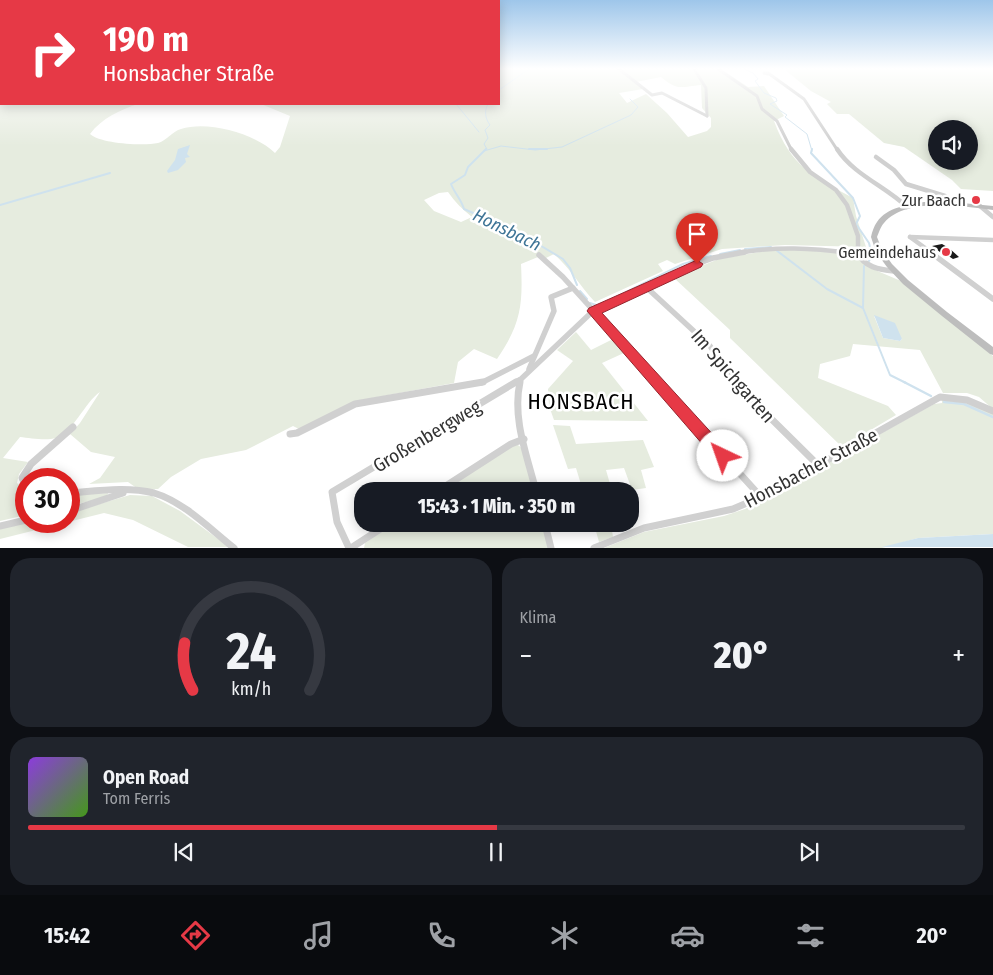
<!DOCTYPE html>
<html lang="de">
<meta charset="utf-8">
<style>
:root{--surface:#171b24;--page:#20242c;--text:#f1f3f6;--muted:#9ea1a6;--line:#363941;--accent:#e63946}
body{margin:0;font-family:"Fira Sans Condensed",sans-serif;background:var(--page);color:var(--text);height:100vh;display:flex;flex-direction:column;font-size:19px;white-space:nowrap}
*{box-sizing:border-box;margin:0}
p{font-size:16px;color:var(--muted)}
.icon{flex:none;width:28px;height:28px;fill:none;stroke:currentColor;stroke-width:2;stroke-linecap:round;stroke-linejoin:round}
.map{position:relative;height:548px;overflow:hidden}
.sheet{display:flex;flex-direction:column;gap:10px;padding:10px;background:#0d0f14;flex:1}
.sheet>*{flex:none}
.guide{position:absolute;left:0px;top:0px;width:500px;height:105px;box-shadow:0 2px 12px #0003;background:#e63946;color:#fff;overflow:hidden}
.tools{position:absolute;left:928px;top:120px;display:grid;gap:10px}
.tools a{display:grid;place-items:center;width:50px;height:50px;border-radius:50%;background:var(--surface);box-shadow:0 2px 12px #0003;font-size:25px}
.speed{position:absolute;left:15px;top:468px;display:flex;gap:10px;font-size:25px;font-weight:700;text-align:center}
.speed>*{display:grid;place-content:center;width:65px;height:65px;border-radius:50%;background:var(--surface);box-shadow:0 2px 12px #0003;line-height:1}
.speed .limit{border:8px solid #d22;background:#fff;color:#111}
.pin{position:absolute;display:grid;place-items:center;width:42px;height:42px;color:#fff;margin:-51px -21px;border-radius:50% 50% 50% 0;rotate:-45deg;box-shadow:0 0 5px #0007}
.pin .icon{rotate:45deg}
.me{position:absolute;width:55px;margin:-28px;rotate:318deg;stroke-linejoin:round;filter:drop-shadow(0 0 4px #0008)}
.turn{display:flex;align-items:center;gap:18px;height:105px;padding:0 20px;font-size:22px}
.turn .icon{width:65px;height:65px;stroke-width:2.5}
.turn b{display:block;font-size:35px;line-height:42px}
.big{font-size:38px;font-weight:800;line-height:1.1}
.sheet .tile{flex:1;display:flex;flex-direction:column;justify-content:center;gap:8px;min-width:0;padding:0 18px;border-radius:20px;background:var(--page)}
.sheet .dial{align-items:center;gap:0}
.dial svg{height:130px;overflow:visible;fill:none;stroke:var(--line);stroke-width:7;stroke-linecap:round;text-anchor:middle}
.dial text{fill:var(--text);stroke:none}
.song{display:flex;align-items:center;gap:15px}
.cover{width:60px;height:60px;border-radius:8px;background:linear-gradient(135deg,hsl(270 70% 55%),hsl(100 70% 35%))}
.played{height:5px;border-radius:2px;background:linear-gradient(90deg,var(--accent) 50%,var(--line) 50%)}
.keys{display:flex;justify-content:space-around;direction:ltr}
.heat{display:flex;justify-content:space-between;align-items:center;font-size:28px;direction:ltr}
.sheet .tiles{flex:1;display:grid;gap:10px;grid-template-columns:1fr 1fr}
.tile:last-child{grid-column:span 2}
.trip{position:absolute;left:354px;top:482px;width:285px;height:50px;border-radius:20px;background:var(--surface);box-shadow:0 2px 12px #0003;font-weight:800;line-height:50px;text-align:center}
.menu{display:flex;height:80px;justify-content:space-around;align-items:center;background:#090b0e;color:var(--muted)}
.menu .icon{width:35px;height:35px}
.menu .on{color:var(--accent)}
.menu b{font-size:22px;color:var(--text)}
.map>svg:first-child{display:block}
.green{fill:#e6ecdf;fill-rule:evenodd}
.water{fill:#cfe2ee}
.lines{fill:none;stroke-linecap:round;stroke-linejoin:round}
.stream-far2{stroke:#cfe2ee;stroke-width:1}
.stream-far1{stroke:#cfe2ee;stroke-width:2}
.stream{stroke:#cfe2ee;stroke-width:2.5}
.building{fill:#1a1a1a}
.street-far3{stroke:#d0d0d0;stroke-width:3}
.street-far2{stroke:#d0d0d0;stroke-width:4.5}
.street-far1{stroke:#d0d0d0;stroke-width:5.5}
.street{stroke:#d0d0d0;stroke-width:7}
.secondary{fill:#bdbdbd;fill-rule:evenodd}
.route{fill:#e63946;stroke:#96252e}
.poi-dot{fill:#e63946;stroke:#fff;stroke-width:2}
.labels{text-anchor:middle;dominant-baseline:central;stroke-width:5;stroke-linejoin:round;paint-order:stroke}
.poi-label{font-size:16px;fill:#333;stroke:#fff;text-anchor:end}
.water-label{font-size:18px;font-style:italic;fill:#3f7597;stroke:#fff}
.near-street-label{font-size:19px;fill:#333;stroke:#fff}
.near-quarter-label{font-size:22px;letter-spacing:1px;fill:#000;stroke:#fff}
</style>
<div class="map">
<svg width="993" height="548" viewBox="0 0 993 548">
<rect width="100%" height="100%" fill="#fff"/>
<g class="green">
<path d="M0,69l1,35h137c-18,6 -36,14 -48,30 11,10 54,12 68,9 8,-2 15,-12 23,-14 27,-9 75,5 94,24l5,-6 10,-31 -29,-12h238v-35h222l27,18 16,-1 20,30 -10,5c17,46 39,55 79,77l3,18 10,31 -81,-2 -63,4 -47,15 -8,-4 -9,4 5,7 -68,31c-16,-17 -24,-33 -41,-48l-8,4 -8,-1 -17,7c2,41 0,60 -24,95l-23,-10 -16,13 -4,21 -98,18 -57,28 -6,-3 -47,24 -45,9 -30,18 -13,12h-20l-10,-7 -39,2 11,-6 15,-21 -24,-5 -21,-18 10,-11 20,-31c-15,10 -28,42 -44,46 -10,3 -26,0 -36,-1l-17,21 25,4 -9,12 -2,9 9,8v24l-26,6zM661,77c17,14 19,10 40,8l1,23 9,10v9l-4,4 -19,6 -21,-24 -21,-19 -19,9 -8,-10 24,-4 -7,-7zM448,192c7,10 15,18 24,25l-11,5 -27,-11 -10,-11 15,-7z"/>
<path d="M784,69h209v122l-32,-2 -9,-9 -48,-33 -20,-4 -35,-29h-12l-10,-10 4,-2 -20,-11zM936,129h33v32h-33z"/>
<path d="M783,248l73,7 19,15 26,11 92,75v53l-14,-12 -12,-4h-24l-23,-43 -67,-6 -3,12 -30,8 -2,14 70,28 8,9 -54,32 -112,-109v-8l-57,-53 46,-18zM874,316l28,23 -2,2 -17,-3z"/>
<path d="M576,332l15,18 24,-12 11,14 -24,11 46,58 -94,-1 -5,-14 -1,-17 25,-28 -16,-11z"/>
<path d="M942,399l25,3 26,12v120l-75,4 -36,10h-278l40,-16 80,-16 21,-7 189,-105 8,-1z"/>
<path d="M553,425l17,1 6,18 67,-4 11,27 -13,3 5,18 -14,2 -8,-22 -18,2 6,21h-29l-7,-23 -8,1z"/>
<path d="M512,445h6l5,4 11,42h-92z"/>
<path d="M108,493l-1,4 -38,9v-11z"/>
<path d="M130,495l22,1 28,15 49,36h-41l-55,-27 -29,-7 -104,26v-10l34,-8h35v-8z"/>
<path d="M393,524h150l6,24h-185l1,-5z"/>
<path d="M594,524h17l2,13 -14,5z"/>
</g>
<g class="water">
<path d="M190,145l-3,9 3,3 -5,1 1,4 -8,8 -10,3 -1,-2 8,-11 3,-11z"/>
<path d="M874,315l21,8 7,16 -2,2 -17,-3z"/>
<path d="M993,534v13h-111l36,-9z"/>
</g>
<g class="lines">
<g class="stream-far2">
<path d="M744,69l9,4 5,6 -3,2 9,12 12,5 1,3 -7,3 17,11 -2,2 22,17 5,17"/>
<path d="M499,90l30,-21"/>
<path d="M456,104l23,28"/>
<path d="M487,149l-3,-5 4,-6 -3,-8 5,-5c-5,-7 -6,-14 -2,-21"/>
<path d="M484,151l17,-5 34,4 27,-3 69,-32 7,-8 -8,-8"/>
</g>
<g class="stream-far1">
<path d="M486,149l-18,18 -3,8 -14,9c4,10 10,15 13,25l57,25 42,25 7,9 7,17"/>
<path d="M529,149h18"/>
<path d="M812,149l-1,4 42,45 7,18 -4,8 13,19 3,13 -3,5"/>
<path d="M0,205l110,-32"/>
<path d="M745,249l26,-2"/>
<path d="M776,250l51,39 36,19 27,67 16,8"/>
<path d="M720,254l20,-4"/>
<path d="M580,291l7,8"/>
<path d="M608,301l75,-37 28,-8"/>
<path d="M590,303l9,3"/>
<path d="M863,308l1,-42"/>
</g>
<g class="stream">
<path d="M904,382l27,14"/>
<path d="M944,402l20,2 29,13"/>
</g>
</g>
<path class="building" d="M942,244l7,4 10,9 -6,2 -6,-4h-3l-12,-9z"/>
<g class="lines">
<g class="street-far3">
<path d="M619,69l33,26 10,-2 45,23"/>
<path d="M694,69l12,19 1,28"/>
<path d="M718,69l39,27 5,13 15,12 15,30"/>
<path d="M768,74l-4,-1h4l36,26 34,52"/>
</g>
<g class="street-far2">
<path d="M791,149l19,23 26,18 11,15 11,31v17"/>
<path d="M837,149c17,26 48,37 70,58"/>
<path d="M876,157l18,13 12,14 39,12 10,8"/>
<path d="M980,206l13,11"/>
<path d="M910,237l22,16"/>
<path d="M910,237l83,3"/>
<path d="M738,253c39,-7 74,-5 113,0"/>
</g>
<g class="street-far1">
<path d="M841,252l17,2"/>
<path d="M858,252c5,15 22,18 36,19"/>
<path d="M930,252l63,47"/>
<path d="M539,255l24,22 96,106"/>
<path d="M646,287l64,59 25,37"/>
<path d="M529,369l25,-58 -3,-14 22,-9"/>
<path d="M481,383l53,-27"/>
<path d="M514,383l5,-3"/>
<path d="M519,383l1,-3 73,-69 88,-41 32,-12 32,-6"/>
</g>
<g class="street">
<path d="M520,382c-8,37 7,73 16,109"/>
<path d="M657,382l104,115"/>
<path d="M734,382l85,84"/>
<path d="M290,434l7,-1 58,-29 128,-22"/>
<path d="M26,485l-4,-7 9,-14 42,-37"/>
<path d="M438,491l73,-47 13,-5"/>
<path d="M69,493c27,-2 58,-7 85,0 30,9 56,36 80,55"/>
<path d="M69,511l54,-18"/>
<path d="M545,524l6,24"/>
<path d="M0,526l26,-6"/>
<path d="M349,548l-12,-26 -5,-30 184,-110"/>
<path d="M351,548l37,-24"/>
<path d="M594,548l50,-20 89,-19 28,-12 179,-100 27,3 26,11"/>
</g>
<path class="secondary" d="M924,202l38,1 31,3v4c-30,-4 -88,-13 -109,13 -3,3 -5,9 -7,14l5,13 10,14 16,16 39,32 46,35v8l-3,-1 -48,-38 -39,-32 -16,-17 -11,-15 -5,-15c1,-5 3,-11 6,-15 10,-15 31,-17 47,-20z"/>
</g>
<linearGradient id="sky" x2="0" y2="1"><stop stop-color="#9ec6ea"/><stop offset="0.47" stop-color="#fff"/><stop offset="1" stop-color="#fff" stop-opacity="0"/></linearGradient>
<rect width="993" height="146" fill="url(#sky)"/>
<path class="route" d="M697,260l6,4 -2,3 -99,46 126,138 3,5 -3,5 -5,2 -6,-2 -130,-150 2,-3z"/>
<g class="poi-dot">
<circle cx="976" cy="200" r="5"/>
<circle cx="946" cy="252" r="5"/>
</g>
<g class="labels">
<g class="poi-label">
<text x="966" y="200">Zur Baach</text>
<text x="936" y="252">Gemeindehaus</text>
</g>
<g class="water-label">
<text transform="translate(507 230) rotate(26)">Honsbach</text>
</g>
<g class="near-street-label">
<text transform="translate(733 376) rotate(49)">Im Spichgarten</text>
<text transform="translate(427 436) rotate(-31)">Großenbergweg</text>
<text transform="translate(811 468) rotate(-28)">Honsbacher Straße</text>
</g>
<g class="near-quarter-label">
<text x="581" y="401">HONSBACH</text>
</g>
</g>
</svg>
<div class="tools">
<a><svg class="icon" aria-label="sound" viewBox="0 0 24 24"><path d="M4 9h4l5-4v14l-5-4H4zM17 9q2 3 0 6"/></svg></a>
</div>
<div class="speed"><div class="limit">30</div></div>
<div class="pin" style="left:697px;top:264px;background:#d93025"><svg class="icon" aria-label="arrive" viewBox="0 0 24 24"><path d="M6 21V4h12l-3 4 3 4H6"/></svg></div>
<svg class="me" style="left:723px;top:456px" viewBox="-20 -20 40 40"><circle r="19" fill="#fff"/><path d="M0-13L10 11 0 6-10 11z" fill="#e63946"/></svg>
<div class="trip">15:43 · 1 Min. · 350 m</div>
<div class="guide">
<div class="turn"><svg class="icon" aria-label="right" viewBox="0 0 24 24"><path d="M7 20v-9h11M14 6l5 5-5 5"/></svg><div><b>190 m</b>Honsbacher Straße</div></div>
</div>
</div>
<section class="sheet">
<div class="tiles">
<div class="tile dial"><svg viewBox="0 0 100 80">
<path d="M14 69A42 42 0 1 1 86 69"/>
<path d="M14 69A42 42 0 0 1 9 40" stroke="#e63946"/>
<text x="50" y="56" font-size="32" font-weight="700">24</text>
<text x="50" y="72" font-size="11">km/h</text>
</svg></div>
<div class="tile"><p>Klima</p>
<div class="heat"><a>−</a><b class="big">20°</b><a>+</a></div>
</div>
<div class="tile">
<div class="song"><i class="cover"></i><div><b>Open Road</b><p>Tom Ferris</p></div></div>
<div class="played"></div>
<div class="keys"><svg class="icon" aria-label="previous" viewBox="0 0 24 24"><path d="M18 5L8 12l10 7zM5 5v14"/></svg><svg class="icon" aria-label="pause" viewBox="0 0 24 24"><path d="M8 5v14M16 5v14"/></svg><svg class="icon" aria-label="next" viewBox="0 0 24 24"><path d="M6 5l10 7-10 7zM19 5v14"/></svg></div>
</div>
</div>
</section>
<nav class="menu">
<b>15:42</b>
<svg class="icon on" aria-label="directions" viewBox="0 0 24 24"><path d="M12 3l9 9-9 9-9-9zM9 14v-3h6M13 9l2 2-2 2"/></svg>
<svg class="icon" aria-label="music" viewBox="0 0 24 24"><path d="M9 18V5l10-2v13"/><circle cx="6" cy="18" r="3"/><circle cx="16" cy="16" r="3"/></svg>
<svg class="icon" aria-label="phone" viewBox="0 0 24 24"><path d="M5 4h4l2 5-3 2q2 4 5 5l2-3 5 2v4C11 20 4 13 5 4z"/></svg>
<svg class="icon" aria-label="climate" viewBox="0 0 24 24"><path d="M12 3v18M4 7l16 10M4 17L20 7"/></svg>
<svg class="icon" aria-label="car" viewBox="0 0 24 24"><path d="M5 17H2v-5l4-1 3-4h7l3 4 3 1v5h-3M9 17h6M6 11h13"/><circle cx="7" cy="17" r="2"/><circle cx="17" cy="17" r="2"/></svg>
<svg class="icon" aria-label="filters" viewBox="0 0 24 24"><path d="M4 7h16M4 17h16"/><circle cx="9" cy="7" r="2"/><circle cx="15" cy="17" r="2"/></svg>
<b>20°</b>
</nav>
